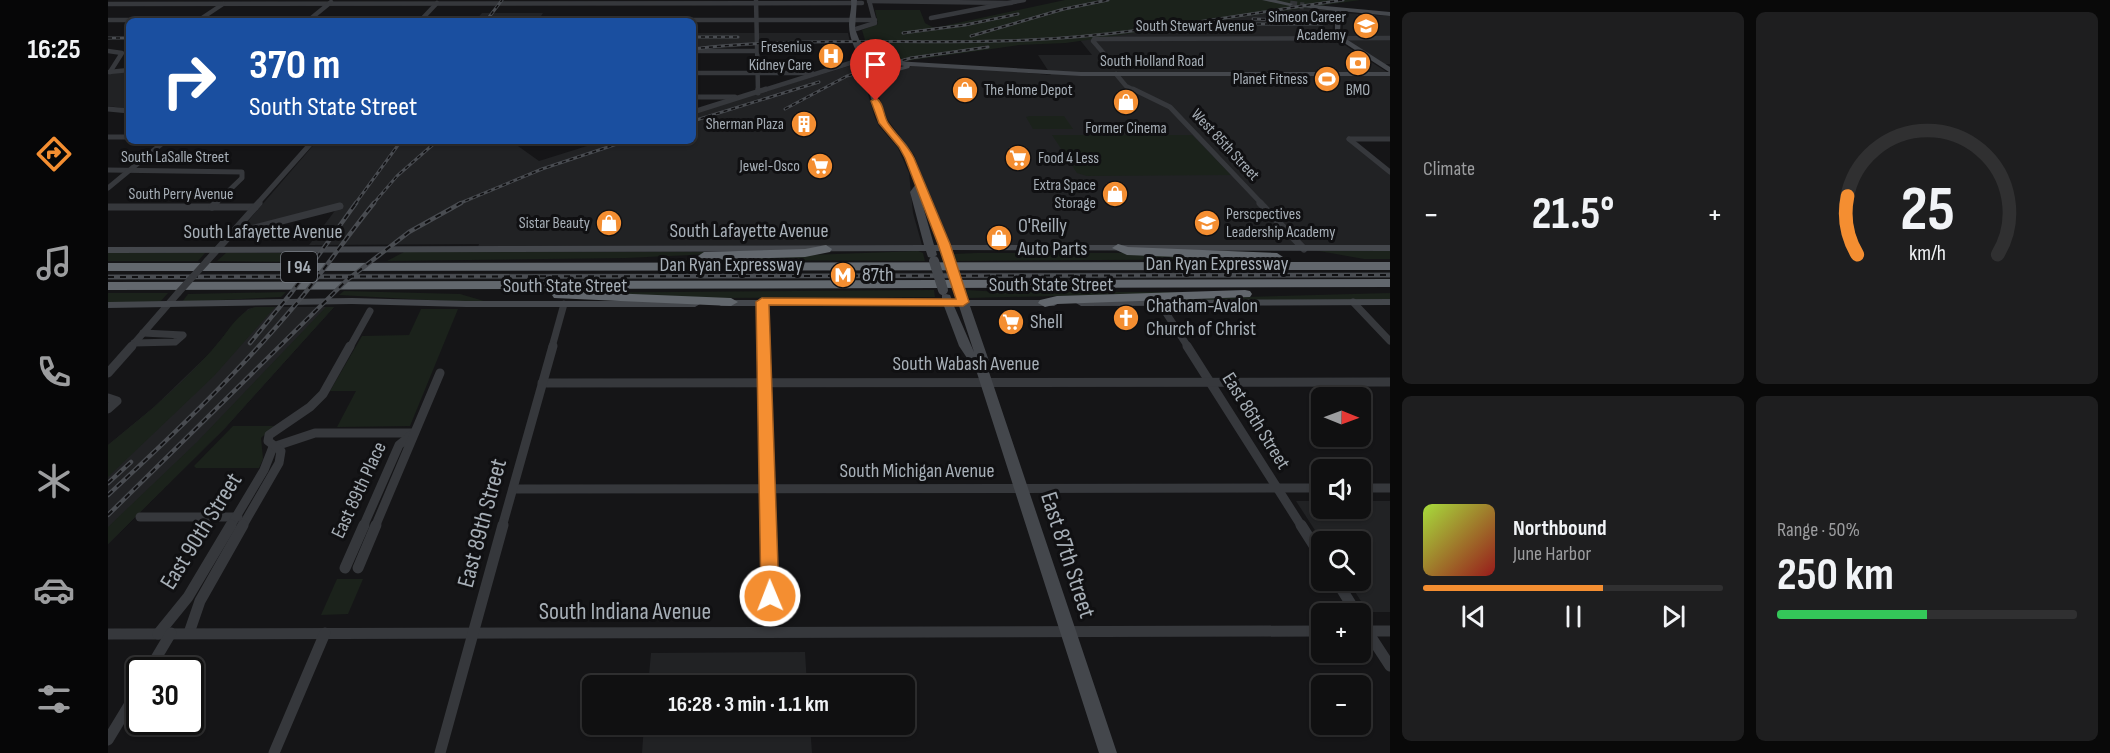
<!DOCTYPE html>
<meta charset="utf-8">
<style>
:root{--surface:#101011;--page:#1e1e1f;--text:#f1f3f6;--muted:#9c9d9f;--line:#303031;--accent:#f48e31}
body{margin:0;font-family:"Sofia Sans Condensed",sans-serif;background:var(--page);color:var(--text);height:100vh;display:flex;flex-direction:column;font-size:22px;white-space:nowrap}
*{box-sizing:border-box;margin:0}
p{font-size:20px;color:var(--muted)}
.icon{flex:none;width:33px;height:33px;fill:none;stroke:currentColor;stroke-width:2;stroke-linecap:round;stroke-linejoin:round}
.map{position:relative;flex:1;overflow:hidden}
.side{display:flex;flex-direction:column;gap:12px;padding:12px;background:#090909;width:720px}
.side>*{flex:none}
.banner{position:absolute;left:18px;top:18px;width:570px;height:126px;border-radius:9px;box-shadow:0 2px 4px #0004,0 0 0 2px var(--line);background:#1a4fa0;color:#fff;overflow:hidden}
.needle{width:39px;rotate:91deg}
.controls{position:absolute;left:1203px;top:387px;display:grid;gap:12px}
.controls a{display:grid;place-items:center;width:60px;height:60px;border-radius:9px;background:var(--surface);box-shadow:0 2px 4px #0004,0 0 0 2px var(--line);font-size:30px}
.speed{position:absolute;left:18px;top:657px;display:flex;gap:12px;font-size:30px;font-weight:700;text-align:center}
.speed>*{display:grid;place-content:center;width:78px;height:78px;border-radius:50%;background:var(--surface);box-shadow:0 2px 4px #0004,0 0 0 2px var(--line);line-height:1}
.speed .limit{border:3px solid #111;border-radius:9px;background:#fff;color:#111}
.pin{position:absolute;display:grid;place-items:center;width:51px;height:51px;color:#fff;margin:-62px -26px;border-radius:50% 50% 50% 0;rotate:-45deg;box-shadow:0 0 6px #0007}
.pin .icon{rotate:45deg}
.me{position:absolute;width:66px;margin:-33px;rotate:359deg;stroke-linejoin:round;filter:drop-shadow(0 0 4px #0008)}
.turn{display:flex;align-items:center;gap:21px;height:126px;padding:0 24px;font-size:27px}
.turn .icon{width:78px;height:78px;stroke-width:2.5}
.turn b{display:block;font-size:42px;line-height:51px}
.big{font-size:45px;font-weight:700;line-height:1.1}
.side .tile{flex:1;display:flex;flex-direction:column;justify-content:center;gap:9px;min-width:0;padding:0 21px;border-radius:9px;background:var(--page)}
.side .dial{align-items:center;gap:0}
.dial svg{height:156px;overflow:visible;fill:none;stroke:var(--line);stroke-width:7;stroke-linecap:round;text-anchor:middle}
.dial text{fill:var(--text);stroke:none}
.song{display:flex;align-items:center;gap:18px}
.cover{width:72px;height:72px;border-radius:9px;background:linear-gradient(135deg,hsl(80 70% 55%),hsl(0 70% 35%))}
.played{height:6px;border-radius:3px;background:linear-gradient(90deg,var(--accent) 60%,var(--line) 60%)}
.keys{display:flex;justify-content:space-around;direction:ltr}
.heat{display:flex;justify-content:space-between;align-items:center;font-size:33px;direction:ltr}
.charge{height:9px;border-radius:4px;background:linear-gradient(90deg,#34c759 50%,var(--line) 0)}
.side .tiles{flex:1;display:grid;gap:12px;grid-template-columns:repeat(2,1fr)}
.trip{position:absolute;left:474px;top:675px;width:333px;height:60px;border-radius:9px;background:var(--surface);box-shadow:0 2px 4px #0004,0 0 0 2px var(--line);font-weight:700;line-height:60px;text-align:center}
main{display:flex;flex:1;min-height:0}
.menu{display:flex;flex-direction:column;width:108px;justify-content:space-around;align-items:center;background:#060607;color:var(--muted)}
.menu .icon{width:42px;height:42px}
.menu .active{color:var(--accent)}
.menu b{font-size:27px;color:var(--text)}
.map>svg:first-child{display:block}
.built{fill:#212224}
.green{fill:#1b221b}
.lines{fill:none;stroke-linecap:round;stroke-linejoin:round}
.secondary-tunnel{stroke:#323437;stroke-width:7;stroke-dasharray:7 3;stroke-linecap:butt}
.street-far4{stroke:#36383c;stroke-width:4.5}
.street-far3{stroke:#36383c;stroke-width:5}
.street-far2{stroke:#36383c;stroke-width:7}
.street-far1{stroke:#36383c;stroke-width:9}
.street{stroke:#36383c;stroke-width:11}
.secondary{fill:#44474c;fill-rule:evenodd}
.highway{fill:#62676d;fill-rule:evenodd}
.rail-far1-casing{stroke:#494c51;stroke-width:3}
.rail-casing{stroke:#494c51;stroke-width:4.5}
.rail-far1{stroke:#101012;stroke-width:1.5;stroke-dasharray:4;stroke-linecap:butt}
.rail{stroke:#101012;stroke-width:2;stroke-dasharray:6;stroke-linecap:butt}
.street-bridge{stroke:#36383c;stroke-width:7}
.secondary-bridge{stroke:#44474c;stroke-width:10}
.route{fill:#f48e31;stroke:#9f5c20;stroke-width:1.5}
.labels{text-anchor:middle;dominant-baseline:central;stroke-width:6;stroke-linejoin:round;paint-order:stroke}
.far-poi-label{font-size:16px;fill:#a7afb7;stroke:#101012;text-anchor:end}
.far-street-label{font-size:16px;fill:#a7afb7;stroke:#101012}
.shield{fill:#101012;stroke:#7a7f86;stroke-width:1.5}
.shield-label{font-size:18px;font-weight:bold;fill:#a7afb7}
.poi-label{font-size:20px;fill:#a7afb7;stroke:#101012;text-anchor:start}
.street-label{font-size:20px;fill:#a7afb7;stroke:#101012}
.near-street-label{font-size:24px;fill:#a7afb7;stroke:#101012}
</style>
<main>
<nav class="menu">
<b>16:25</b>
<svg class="icon active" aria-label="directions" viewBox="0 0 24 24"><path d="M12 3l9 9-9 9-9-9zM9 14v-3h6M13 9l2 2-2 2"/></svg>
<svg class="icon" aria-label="music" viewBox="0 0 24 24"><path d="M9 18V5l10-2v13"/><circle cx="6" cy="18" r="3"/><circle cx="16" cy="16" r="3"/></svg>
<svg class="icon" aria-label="phone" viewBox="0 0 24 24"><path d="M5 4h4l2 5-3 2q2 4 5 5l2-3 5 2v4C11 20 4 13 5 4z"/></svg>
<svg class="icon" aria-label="climate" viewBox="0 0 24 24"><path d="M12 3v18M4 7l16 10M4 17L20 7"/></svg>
<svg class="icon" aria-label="car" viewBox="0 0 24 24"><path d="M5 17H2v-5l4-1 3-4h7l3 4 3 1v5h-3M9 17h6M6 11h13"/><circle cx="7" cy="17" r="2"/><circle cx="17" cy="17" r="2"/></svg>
<svg class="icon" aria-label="filters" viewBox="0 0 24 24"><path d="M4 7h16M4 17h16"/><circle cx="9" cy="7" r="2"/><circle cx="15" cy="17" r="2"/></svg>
</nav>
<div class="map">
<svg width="1282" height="753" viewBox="0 0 1282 753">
<rect width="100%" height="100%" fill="#151517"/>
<g class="built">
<path d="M1197,7l29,4 -2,26 58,37v64h-40l40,33v74h-442l-34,-90 -27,-36 -15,-42 39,-11 60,2 80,7 -13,-20h54l-12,-15z"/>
<path d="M374,13h61l-5,8h-63z"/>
<path d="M1236,13l46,3v21h-48z"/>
<path d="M585,33h155l2,9 -66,1 -91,8z"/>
<path d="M1237,39h45v25h-6z"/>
<path d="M751,63l16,55 4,8 19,22 11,25 4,40 9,32 -444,2 1,-3 -170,1 31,-41 -98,24 75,-87h194l28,20 64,-20h90v-28z"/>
<path d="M21,71v38l-21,-3v-32z"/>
<path d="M1282,272v6l-1282,2v-6z"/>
<path d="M148,307h78l-109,121 -117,116v-99l46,-38 57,-55 24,-30 13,-13z"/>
<path d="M1188,501h25l1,7h38l1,-7h29v111h-22l-20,-31 12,-1v-38l-38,-1z"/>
<path d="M697,652l2,33h-159l3,-32z"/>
<path d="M536,725h166l2,28h-170z"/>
</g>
<g class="green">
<path d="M957,0h295l-294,43 -47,2 -113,16 -36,-4 -8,-27 16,-6 -3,-14h45l5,13 9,5z"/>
<path d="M922,116h34l9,13h-40l-7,-12z"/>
<path d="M944,135h140l39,40 -144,1 -10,-3z"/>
<path d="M810,251l5,2 2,8 -252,-1z"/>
<path d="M1211,251h71v8h-26z"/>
<path d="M296,252h351l-129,6 -239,3z"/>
<path d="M0,253h97l-7,8h-90z"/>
<path d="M118,253h89l-7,9 -91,-1z"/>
<path d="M869,253h156l141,6 -319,2 -2,-7z"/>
<path d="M826,290l1,7 -241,1 -146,-5z"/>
<path d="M858,290l35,2h229l-261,6z"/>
<path d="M236,291l116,3 24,7h-38l-107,-6z"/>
<path d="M178,292l-5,5 -99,5 6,-8z"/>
<path d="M0,293h60l-8,9h-52z"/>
<path d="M1282,293v7h-256z"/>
<path d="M148,307h19l-61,69 -106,101v-32c41,-33 82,-67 115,-108 8,-11 19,-27 33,-30z"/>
<path d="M218,307h8l-109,121 -117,116v-17l89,-85z"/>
<path d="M313,309h37l-48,117 -73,1 19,-36h-26l32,-55 47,-1z"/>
<path d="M125,426h41l-13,12 2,21 -4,9h-63l-2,-2z"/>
<path d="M229,579h26l-15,35 -27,1z"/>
</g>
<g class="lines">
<g class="secondary-tunnel">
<path d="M1182,4l14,2"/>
<path d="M767,60l20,3"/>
<path d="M759,64l2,7"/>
</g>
<g class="street-far4">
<path d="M648,0l2,91"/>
<path d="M761,1l142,2"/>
<path d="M0,4l754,-1"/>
<path d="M823,18l93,-18"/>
<path d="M0,20h313l16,-17"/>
<path d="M91,20l24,-16"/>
<path d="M201,20l22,-18"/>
<path d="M433,20h334"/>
<path d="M748,29l19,-6 -6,-23"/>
<path d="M0,51l14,2 -12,19"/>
<path d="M587,51h111"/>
<path d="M998,56l-13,-15 1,-2 296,-1"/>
<path d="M1,72l20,-2"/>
<path d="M585,73h119"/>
<path d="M1008,74l10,12 10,5"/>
<path d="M653,91l102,-32"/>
</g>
<g class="street-far3">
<path d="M650,89v4"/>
<path d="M1025,89l37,18 92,97"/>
<path d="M585,97h42"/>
<path d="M0,109l21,2"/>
<path d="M585,112l73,-23"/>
<path d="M0,137h21"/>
<path d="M1241,139l41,33"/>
<path d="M1241,139h41"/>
<path d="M0,170l134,2v6l-27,26"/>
<path d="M0,188l57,-47"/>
<path d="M149,204l56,-63"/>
</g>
<g class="street-far2">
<path d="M1152,203l44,46"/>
<path d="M0,207h147"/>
<path d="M104,207l4,-4"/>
<path d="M123,234l109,-28"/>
<path d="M99,261l52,-58"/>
<path d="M654,301l1,46"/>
<path d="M1051,302l29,45"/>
<path d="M1245,302l37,39"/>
<path d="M26,343l41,-1 8,-7 -40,-2"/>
<path d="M23,347l47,-54"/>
<path d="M242,347l20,-36"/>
<path d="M444,347l12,-43"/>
</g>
<g class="street-far1">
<path d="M655,346l4,181"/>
<path d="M1079,346l115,181"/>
<path d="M0,373l24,-27"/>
<path d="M434,383l848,-1"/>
<path d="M0,398l9,3 -9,8"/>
<path d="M165,447l42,-14h99"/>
<path d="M1252,488h30"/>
<path d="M405,489l809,-1"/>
<path d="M32,517h98"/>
<path d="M122,527l34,-57 9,-23"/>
<path d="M134,527l37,-64 2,-12 -13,-10 1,-6 41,-28 13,-13 27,-48"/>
<path d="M255,527l36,-82 15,-12"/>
<path d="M267,527l65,-154"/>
<path d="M394,527l51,-181"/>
</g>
<g class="street">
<path d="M659,525l3,107"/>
<path d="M1193,525l21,33"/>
<path d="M237,568l19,-43"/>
<path d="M250,568l18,-43"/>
<path d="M1228,580l21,34"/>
<path d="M1252,620l30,46"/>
<path d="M1252,631h30"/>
<path d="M81,633l11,-32 43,-76"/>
<path d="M0,634l1214,-3"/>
<path d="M50,634l30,-37 43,-72"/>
<path d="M41,670l22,-37"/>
<path d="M0,740l32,-53"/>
<path d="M166,753l51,-120"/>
<path d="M332,753l63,-228"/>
</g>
<g class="secondary">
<path d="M743,0h6l-2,29 11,28h12l3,2 -13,2 1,4h-4c-8,-11 -16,-25 -16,-40 0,-9 3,-16 2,-25z"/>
<path d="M1154,0h14l17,4 -3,2z"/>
<path d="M1196,4l86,8v4l-49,-5 -1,24 50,32v9h-309l-171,-10 -1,2 -39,11 17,43 20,23 7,13 34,87h442v6l-439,-1 1,4 -5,3 -4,-1 -2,-5h-5l1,4 -5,3 -4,-1 -2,-6 -818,2v-6l816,-2 -14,-53 6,-8 -16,-36 -21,-25 -17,-53h4l3,5 35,-9 -11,-2v-2l2,-1 186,11h308l-54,-35v-26l-33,-4zM811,192l19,53h-4z"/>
<path d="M838,294l4,1 2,5h5v-5h8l2,5h87l5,3 -5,3h-84l19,55v11l128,381h-18l-122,-380 -18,-27 -15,-40h-223l-5,-3 5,-3h221v-5zM846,306h5l15,46z"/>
<path d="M244,298l114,3h229l5,3 -5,3h-229l-114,-3 -244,4v-6z"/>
<path d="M1282,299v6l-309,1 -5,-3 5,-3z"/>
</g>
<g class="highway">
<path d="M1010,244l10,3 149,6 6,4 -6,4 -150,-6 -15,-7z"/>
<path d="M718,245l6,4 -2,3 -25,5 -101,3 -6,-4 6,-4 101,-3z"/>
<path d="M1282,262v8l-1282,1v-8z"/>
<path d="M1282,279v8l-1282,3v-8z"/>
<path d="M1137,290l5,1 2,3 -2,3 -193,7 -12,3 -7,-4 2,-3 17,-4z"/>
<path d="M451,291l172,7 7,4 -7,4 -177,-8 -2,-3z"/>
</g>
<g class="rail-far1-casing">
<g id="rail-far1">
<path d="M1145,19l36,1"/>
<path d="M378,21l16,-21"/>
<path d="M1109,24h105"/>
<path d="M795,33l62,-8 53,-11"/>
<path d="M863,36l93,-27 44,-9"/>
<path d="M585,37h45"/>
<path d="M0,38h21"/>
<path d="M585,49c112,-13 223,-4 335,-9 106,-5 210,-25 315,-40"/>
<path d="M677,109l62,-33 64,-18 77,-11"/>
<path d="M585,121l126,-39"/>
<path d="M247,204l46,-63"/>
<path d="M265,204l24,-28 40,-35"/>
<path d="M350,204l84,-35 84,-28"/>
</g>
</g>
<g class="rail-casing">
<g id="rail">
<path d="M0,277l1282,-2"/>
<path d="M142,343l42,-51 64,-89"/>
<path d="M0,483l23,-21"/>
<path d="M0,495c66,-61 131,-123 188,-191 28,-33 51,-68 78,-101"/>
<path d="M0,515l239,-235 62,-48 52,-29"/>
</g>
</g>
<use href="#rail-far1" class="rail-far1"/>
<use href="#rail" class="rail"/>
<path class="street-bridge" d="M70,293l29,-32"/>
<g class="secondary-bridge">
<path d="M826,261l9,29"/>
<path d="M841,261l10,29"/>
</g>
</g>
<path class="route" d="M768,98c8,5 7,17 12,25 8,12 19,21 26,35l36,86 19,58 -6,4 -194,-1 10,291 -3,5 -6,2 -6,-2 -3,-5 -5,-294 6,-4 194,1 -18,-55 -33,-86 -6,-11 -20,-24 -8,-22z"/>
<defs>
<g id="school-disc" transform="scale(1.35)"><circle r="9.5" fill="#f48e31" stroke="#101012"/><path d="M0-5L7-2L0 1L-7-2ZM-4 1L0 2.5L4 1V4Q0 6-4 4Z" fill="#fff"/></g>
<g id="hospital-disc" transform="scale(1.35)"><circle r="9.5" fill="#f48e31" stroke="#101012"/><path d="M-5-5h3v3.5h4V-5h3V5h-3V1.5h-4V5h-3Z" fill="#fff"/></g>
<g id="bank-disc" transform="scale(1.35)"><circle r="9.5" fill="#f48e31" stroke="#101012"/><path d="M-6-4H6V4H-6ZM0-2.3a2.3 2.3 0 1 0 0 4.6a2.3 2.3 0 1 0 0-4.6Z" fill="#fff"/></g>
<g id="stadium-disc" transform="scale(1.35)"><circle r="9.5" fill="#f48e31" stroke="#101012"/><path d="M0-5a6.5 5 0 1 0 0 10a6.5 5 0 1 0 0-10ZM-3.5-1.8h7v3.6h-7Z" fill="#fff"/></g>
<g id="shop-disc" transform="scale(1.35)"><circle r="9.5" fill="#f48e31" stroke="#101012"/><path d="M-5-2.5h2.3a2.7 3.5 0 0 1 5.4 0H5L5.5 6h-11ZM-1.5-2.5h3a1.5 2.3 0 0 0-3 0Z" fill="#fff"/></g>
<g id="building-disc" transform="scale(1.35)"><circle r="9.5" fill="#f48e31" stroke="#101012"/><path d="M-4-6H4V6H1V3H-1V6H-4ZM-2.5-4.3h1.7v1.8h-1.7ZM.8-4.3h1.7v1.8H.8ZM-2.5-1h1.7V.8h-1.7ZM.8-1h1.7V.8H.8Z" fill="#fff"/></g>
<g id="supermarket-disc" transform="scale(1.35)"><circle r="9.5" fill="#f48e31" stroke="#101012"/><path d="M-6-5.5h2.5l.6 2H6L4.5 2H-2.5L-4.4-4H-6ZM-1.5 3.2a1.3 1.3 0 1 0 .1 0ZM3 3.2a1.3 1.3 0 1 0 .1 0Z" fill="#fff"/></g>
<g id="metro-disc" transform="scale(1.35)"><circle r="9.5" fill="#f48e31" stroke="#101012"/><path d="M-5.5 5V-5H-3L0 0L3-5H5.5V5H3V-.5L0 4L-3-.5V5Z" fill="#fff"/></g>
<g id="church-disc" transform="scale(1.35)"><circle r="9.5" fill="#f48e31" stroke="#101012"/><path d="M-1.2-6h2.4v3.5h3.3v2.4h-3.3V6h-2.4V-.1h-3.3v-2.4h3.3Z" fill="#fff"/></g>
</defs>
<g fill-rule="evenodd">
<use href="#school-disc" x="1258" y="26"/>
<use href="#hospital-disc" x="723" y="56"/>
<use href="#bank-disc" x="1250" y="63"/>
<use href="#stadium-disc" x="1219" y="79"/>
<use href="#shop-disc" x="857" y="90"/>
<use href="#shop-disc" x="1018" y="102"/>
<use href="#building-disc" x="696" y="124"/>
<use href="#supermarket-disc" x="910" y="158"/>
<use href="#supermarket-disc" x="712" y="166"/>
<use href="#shop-disc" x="1007" y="194"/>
<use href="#shop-disc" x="501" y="223"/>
<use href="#school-disc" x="1099" y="223"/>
<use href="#shop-disc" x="891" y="238"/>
<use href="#metro-disc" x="735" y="275"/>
<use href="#church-disc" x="1018" y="318"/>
<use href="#supermarket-disc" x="903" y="322"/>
</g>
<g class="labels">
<g class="far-poi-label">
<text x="1238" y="17">Simeon Career<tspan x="1238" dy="18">Academy</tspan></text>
<text x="704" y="47">Fresenius<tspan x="704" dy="18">Kidney Care</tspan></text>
<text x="1200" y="79">Planet Fitness</text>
<text x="876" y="90" text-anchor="start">The Home Depot</text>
<text x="1250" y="90" text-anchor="middle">BMO</text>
<text x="676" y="124">Sherman Plaza</text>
<text x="1018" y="128" text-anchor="middle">Former Cinema</text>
<text x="930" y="158" text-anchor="start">Food 4 Less</text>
<text x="692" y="166">Jewel-Osco</text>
<text x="988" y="185">Extra Space<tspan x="988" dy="18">Storage</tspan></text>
<text x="1118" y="214" text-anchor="start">Perscpectives<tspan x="1118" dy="18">Leadership Academy</tspan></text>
<text x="482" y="223">Sistar Beauty</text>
</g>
<g class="far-street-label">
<text x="1087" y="26">South Stewart Avenue</text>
<text x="1044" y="61">South Holland Road</text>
<text transform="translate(1117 145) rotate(47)">West 85th Street</text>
<text x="67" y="157">South LaSalle Street</text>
<text x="73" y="194">South Perry Avenue</text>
</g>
<rect class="shield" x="173" y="252" width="36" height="30" rx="4.5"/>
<g class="shield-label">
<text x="191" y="267">I 94</text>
</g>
<g class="poi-label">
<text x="910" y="226">O'Reilly<tspan x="910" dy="23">Auto Parts</tspan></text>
<text x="754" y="275">87th</text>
<text x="1038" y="306">Chatham-Avalon<tspan x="1038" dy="23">Church of Christ</tspan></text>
<text x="922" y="322">Shell</text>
</g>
<g class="street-label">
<text x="641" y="231">South Lafayette Avenue</text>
<text x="155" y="232">South Lafayette Avenue</text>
<text x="1109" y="264">Dan Ryan Expressway</text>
<text x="623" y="265">Dan Ryan Expressway</text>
<text x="943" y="285">South State Street</text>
<text x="457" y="286">South State Street</text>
<text x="858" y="364">South Wabash Avenue</text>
<text transform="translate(1148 421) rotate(58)">East 86th Street</text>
<text x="809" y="471">South Michigan Avenue</text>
<text transform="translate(251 490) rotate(-65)">East 89th Place</text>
</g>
<g class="near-street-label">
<text transform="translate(374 523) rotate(-75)">East 89th Street</text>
<text transform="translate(93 531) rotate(-58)">East 90th Street</text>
<text transform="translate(960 555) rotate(72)">East 87th Street</text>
<text x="517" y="611">South Indiana Avenue</text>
</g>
</g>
</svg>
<div class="controls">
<a><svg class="needle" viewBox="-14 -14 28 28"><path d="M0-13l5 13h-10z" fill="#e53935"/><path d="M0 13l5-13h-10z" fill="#9c9d9f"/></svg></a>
<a><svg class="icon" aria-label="sound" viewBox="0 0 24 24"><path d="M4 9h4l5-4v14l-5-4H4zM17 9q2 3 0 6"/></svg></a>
<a><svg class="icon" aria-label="search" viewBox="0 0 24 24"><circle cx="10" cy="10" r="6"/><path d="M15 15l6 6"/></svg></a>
<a>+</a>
<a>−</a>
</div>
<div class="speed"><div class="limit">30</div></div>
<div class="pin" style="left:768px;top:101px;background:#d93025"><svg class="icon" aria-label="arrive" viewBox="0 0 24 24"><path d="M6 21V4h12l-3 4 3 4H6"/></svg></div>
<svg class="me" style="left:662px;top:596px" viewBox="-20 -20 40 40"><circle r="17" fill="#f48e31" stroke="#fff" stroke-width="3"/><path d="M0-11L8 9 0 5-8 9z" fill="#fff"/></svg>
<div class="trip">16:28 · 3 min · 1.1 km</div>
<div class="banner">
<div class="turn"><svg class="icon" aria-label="right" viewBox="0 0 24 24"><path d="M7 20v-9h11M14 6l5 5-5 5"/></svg><div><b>370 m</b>South State Street</div></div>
</div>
</div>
<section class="side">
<div class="tiles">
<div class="tile"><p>Climate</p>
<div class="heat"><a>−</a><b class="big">21.5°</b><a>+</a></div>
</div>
<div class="tile dial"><svg viewBox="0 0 100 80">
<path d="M14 69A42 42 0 1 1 86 69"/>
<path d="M14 69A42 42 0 0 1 9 39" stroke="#f48e31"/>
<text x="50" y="56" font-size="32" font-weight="700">25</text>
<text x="50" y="72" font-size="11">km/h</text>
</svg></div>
<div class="tile">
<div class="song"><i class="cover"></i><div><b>Northbound</b><p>June Harbor</p></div></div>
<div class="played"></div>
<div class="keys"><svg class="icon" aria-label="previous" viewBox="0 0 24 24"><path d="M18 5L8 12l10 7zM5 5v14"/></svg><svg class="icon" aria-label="pause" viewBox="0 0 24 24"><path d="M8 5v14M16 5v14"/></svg><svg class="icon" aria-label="next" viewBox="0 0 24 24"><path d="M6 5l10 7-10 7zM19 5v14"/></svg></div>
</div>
<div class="tile"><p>Range · 50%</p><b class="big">250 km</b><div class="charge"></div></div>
</div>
</section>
</main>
